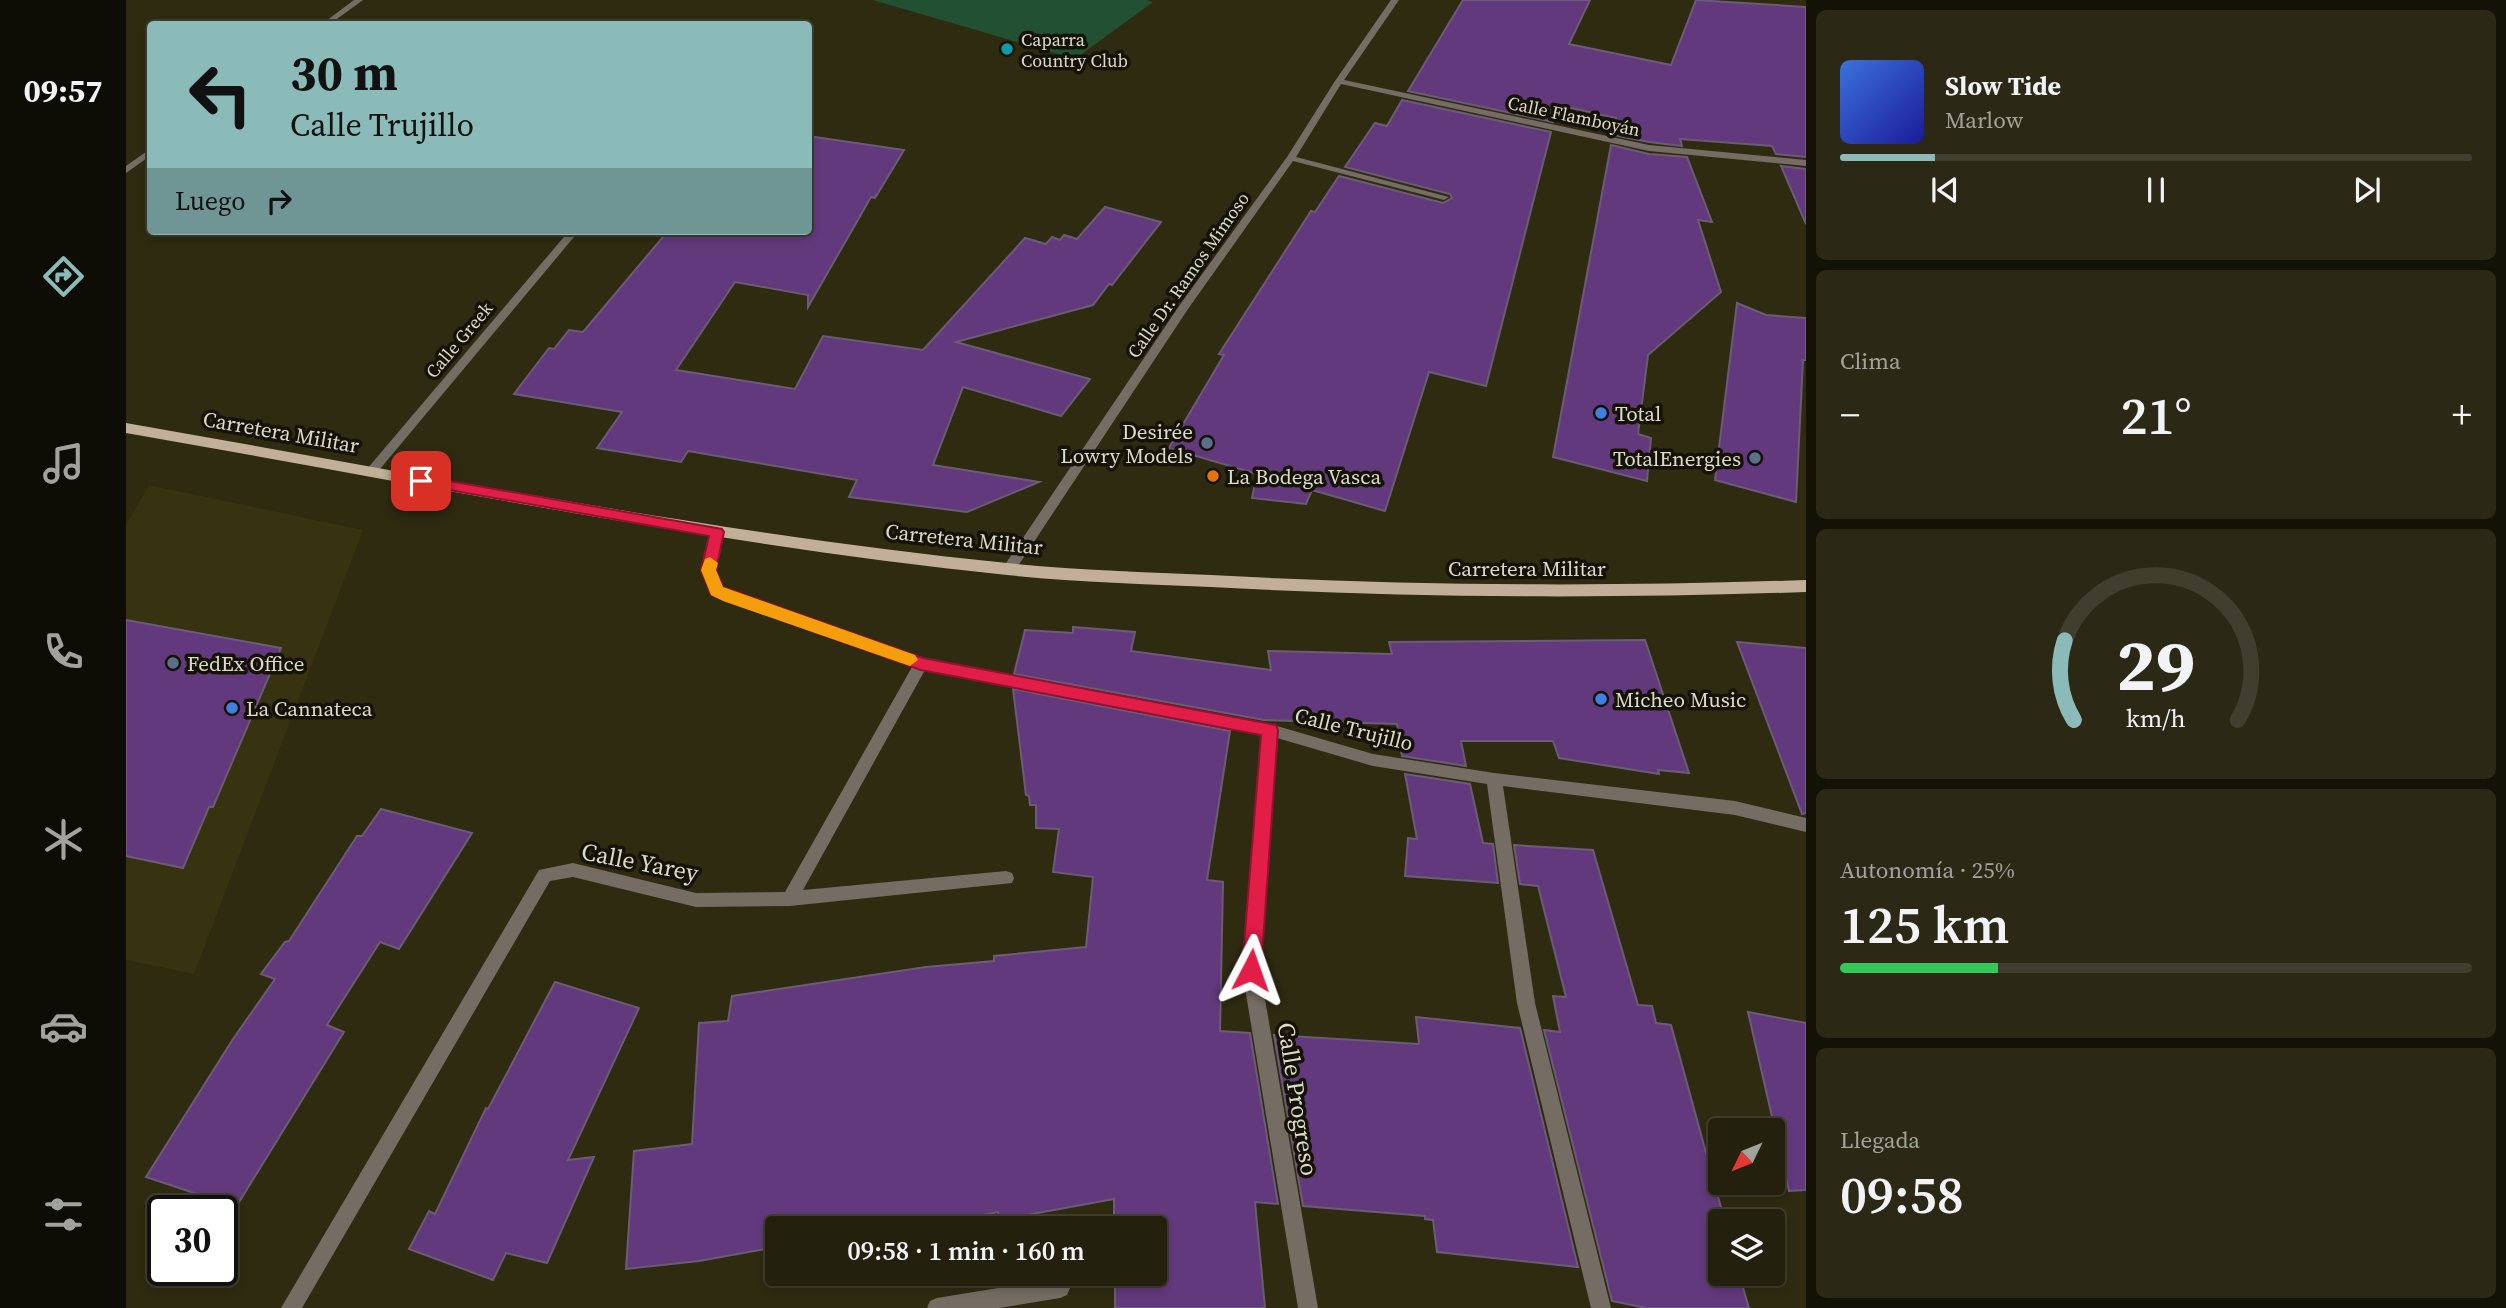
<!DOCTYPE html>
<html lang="es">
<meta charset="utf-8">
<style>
:root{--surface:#23200d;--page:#2b2816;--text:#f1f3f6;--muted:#a3a39d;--line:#403e2e;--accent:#8bbbb9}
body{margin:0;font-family:"Source Serif 4",serif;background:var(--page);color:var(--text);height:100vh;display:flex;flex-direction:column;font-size:26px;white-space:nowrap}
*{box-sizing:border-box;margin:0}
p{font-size:23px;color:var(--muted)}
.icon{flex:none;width:38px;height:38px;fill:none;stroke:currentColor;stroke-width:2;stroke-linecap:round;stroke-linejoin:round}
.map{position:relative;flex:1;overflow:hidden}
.panel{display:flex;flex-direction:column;gap:10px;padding:10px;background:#131207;width:700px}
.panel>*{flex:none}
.guide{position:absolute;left:21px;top:21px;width:665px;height:214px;border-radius:7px;box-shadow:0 4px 10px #0003,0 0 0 2px var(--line);background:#8bbbb9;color:#111;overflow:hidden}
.needle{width:46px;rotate:227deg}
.buttons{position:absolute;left:1582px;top:1118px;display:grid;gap:14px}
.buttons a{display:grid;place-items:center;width:77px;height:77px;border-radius:7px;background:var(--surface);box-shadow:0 4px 10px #0003,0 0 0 2px var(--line);font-size:35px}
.speed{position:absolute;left:21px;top:1195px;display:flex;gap:14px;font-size:35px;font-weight:700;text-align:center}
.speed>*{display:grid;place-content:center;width:91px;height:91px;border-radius:50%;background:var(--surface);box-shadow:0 4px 10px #0003,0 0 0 2px var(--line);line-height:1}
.speed .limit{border:4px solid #111;border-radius:10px;background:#fff;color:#111}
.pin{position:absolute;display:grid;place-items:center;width:60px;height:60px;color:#fff;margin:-30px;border-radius:14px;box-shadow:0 4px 10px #0006}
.me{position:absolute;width:77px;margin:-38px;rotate:4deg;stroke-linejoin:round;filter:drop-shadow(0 0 5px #0008)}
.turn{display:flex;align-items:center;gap:24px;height:147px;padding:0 28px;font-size:32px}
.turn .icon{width:91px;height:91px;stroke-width:2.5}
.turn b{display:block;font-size:49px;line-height:60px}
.then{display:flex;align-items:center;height:66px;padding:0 28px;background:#0003;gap:14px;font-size:26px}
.big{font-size:52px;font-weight:600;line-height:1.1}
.panel .widget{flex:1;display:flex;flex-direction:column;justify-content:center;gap:10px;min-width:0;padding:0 24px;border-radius:10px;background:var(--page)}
.panel .dial{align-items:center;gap:0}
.dial svg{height:182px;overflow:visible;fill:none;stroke:var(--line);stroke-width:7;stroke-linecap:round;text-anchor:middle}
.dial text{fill:var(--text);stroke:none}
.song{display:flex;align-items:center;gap:21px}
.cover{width:84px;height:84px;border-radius:10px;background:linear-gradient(135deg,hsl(220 70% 55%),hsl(240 70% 35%))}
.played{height:7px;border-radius:4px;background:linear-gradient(90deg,var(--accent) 15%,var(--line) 15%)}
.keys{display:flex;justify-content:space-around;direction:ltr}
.heat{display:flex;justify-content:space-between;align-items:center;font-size:38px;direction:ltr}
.charge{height:10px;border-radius:5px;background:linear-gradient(90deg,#34c759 25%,var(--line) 0)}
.trip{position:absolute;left:639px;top:1216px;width:402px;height:70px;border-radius:7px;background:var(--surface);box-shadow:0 4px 10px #0003,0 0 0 2px var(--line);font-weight:600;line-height:70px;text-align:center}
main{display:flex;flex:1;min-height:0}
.dock{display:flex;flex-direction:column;width:126px;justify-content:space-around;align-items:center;background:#0e0d05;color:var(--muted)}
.dock .icon{width:49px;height:49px}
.dock .active{color:var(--accent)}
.dock b{font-size:32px;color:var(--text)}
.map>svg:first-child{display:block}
.built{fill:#373210}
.green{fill:#215132}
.building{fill:#62397c;stroke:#6b5c75;stroke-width:2}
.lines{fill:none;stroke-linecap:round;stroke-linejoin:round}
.minor{fill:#756d63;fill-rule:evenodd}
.primary{fill:#c1af9a;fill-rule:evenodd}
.route{fill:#e11d48;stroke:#92132f;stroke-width:2}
.slow{fill:#f59e0b}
.culture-dot{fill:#0f9aa8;stroke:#151308;stroke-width:2.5}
.shop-dot{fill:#3f7fe0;stroke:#151308;stroke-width:2.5}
.service-dot{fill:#5c6f8a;stroke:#151308;stroke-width:2.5}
.food-dot{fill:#e8710a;stroke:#151308;stroke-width:2.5}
.labels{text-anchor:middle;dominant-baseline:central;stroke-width:7;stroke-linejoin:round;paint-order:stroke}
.far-poi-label{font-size:18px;fill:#dcdaca;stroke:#151308;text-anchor:start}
.far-street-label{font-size:18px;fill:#dcdaca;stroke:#151308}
.poi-label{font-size:21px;fill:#dcdaca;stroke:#151308;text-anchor:start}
.street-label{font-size:21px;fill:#dcdaca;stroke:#151308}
.near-street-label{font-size:24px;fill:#dcdaca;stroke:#151308}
</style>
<main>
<nav class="dock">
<b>09:57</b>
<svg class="icon active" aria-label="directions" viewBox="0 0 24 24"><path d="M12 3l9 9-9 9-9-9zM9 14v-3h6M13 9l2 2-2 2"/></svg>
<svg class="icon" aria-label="music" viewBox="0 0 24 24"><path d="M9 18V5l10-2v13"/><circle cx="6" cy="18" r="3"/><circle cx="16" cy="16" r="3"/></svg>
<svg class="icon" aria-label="phone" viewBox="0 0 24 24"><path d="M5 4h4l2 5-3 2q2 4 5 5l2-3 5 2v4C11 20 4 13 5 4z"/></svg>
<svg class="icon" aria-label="climate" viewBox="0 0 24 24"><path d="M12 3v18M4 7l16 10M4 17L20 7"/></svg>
<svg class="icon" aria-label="car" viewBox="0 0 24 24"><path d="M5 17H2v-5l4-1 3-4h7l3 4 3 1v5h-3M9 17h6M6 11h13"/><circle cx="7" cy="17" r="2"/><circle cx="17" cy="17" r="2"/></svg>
<svg class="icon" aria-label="filters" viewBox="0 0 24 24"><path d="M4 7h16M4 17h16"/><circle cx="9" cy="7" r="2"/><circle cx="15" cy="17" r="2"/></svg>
</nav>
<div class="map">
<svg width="1680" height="1308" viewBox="0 0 1680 1308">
<rect width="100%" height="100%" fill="#2f2b11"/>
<path class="built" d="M23,485l214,45 -169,444 -68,-14v-435z"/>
<path class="green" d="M747,0h274l6,2 -78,57z"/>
<g class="building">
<path d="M1337,0h127l-21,44 102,21 25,-65 110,7v150l-30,-3 -4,-8 -92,-7 2,7 -33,-4 -36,-7 3,-17 -58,-13 -5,17 -145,-31z"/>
<path d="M1276,100l149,32 -65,254 -57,-14 -44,139 -73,-21 -6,14 -54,-6 5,-24 -88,-26 55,-93 -5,-1 92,-143 4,1 24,-36 104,27 9,-5 -2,-4 -105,-27 30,-44 12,3z"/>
<path d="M682,136l96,14 -29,48 -4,-1 -63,110v-12l-73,-13 -59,88 119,19 28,-53 100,14 102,-112 21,6 6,-7 8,3 4,-5 13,4 28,-32 56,15 -49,63 -3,-1 -16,21 -137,37 134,37 -29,37 -98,-29 -30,78 106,17 -72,30 -118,-15 8,-17 -169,-29 -7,11 -84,-14 25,-36 -108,-18 35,-46 5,1 15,-19 14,2 85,-101h140z"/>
<path d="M1485,145l38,9 38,3 25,65 -14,-2 23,72 -73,63 -10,79 13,4 -4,43 -94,-24z"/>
<path d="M1655,166l25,3v55z"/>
<path d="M1611,303l29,12 40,3v42h-3l-7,142 -81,-22z"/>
<path d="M0,620l155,28 -68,159h-4l-26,61 -57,-12z"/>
<path d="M947,627l62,5 -4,19 140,19 -3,-19 124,3 -3,-12 256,-2 44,133 -31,-3 1,4 -100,-16 -6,-17h-92l5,25 -64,-10 -5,-32 -133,-4 -250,-46 11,-44 48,3z"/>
<path d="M1611,642l69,6v165l-4,1z"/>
<path d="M887,689l217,42 -23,149 16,2 -3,149 30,2 28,171 -23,-2 10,106h-150v-34h40v-46h-41v-29l-115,21 -1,-8 -76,16h-145v19l-78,14 -73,8 8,-118 58,-7 7,-121 29,-2 4,-25 194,-29 68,-6v-5l92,-9 7,-70 -40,-5 6,-43 -23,-1v-23h-6l-1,-9 -3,-1z"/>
<path d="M1279,774l65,10 13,59 10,1 5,39 -93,-7 3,-38 9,1z"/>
<path d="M255,809l91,24 -73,116 -19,-7 -53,83 17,7 -108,175 -90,-30 87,-138 42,-60 -14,-5 24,-32 4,-1 68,-105h5z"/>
<path d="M1388,845l79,5 45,155 14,1 4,17 15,2 54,197h-5v52h19l10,34h-103l-34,-7 -68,-271 16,2 -7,-36 13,1 -28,-111 -18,-2z"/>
<path d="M429,982l84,26 -71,152 26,-3 -47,106 -41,-10 -13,27 -84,-31 20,-38 6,3 51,-106 2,1z"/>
<path d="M1622,1012l58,11v167l-17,1z"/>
<path d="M1290,1017l104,11 58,239 -141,-15 -4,-32 -8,-1v-3l-122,-10 -29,-171 145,9z"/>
</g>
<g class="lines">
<g class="minor">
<path d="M228,0h9l-33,24h-8z"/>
<path d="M1265,0h8l-55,80 305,65 157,15v6l-157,-15 -308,-67 -45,73 153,40 -5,3 -151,-39 -105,148 -174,263h-10l-2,-3 2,-3 175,-260 108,-149 48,-76z"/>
<path d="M24,149v7l-24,17v-7z"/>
<path d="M443,231h10l-204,244h-8l-2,-3 2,-3z"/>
<path d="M591,528l6,4 -7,39 6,17 200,71 348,65 103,30 121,19 241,28 71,17v14l-71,-17 -232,-29 32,217 76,305h-20l-74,-305 -30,-219 -114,-18 -96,-28 -17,232 58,338h-20l-56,-338 20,-236 -337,-64 -122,220 203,-19 6,2 2,5 -2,5 -222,23 -94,1 -123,-30 -23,4 -248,427h-21l258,-438 34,-7 123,30 89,-1 127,-225 -201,-73 -9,-23 9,-39z"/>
<path d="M934,1278l7,3 3,7 -3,7 -7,3 -61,10h-72l3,-7 7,-3z"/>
</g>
<path class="primary" d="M0,423c293,51 585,110 881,140 68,7 136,9 204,12 198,11 397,12 595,5v12c-199,7 -397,6 -595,-5 -68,-3 -136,-5 -204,-12 -296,-31 -588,-91 -881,-142z"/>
</g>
<path class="route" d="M295,476l301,53 2,3 -8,38 7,17 200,71 353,67 2,5 -17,240 -3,7 -7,2 -6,-2 -3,-7 19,-235 -340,-65 -210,-75 -10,-25 8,-34 -293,-52 -2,-3z"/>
<path class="slow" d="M584,557l8,6 -2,7 7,17 192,68 3,5 -8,6 -187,-65 -12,-6 -10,-25 4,-11z"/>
<circle class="culture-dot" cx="881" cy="49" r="7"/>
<g class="shop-dot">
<circle cx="1475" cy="413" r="7"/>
<circle cx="1475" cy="699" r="7"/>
<circle cx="106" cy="708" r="7"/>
</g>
<g class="service-dot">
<circle cx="1081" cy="443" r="7"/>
<circle cx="1629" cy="458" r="7"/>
<circle cx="47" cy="663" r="7"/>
</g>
<circle class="food-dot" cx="1087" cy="476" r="7"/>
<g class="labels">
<g class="far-poi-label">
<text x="895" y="39">Caparra<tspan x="895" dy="21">Country Club</tspan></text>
</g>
<g class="far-street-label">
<text transform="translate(1448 116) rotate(12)">Calle Flamboyán</text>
<text transform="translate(1062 275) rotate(-55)">Calle Dr. Ramos Mimoso</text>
<text transform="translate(333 340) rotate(-50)">Calle Greek</text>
</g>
<g class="poi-label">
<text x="1489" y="413">Total</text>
<text x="1067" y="431" text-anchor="end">Desirée<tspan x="1067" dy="24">Lowry Models</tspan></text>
<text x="1615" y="458" text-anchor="end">TotalEnergies</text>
<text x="1101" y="476">La Bodega Vasca</text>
<text x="61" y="663">FedEx Office</text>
<text x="1489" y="699">Micheo Music</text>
<text x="120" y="708">La Cannateca</text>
</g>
<g class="street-label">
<text transform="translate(155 432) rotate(10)">Carretera Militar</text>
<text transform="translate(838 539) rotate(6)">Carretera Militar</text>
<text x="1401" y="568">Carretera Militar</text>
<text transform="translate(1228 729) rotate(14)">Calle Trujillo</text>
</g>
<g class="near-street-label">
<text transform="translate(514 862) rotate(11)">Calle Yarey</text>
<text transform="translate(1172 1099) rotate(81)">Calle Progreso</text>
</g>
</g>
</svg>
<div class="buttons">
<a><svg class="needle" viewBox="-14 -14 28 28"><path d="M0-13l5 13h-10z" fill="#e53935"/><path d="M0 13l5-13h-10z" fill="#a3a39d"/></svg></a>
<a><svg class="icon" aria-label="layers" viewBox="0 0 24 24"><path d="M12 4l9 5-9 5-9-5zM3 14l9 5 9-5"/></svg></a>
</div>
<div class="speed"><div class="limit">30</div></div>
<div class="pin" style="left:295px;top:481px;background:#d93025"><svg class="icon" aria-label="arrive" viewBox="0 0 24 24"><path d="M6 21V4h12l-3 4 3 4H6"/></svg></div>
<svg class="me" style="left:1125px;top:970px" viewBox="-20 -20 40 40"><path d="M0-17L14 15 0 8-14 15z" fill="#e11d48" stroke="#fff" stroke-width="4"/></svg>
<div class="trip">09:58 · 1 min · 160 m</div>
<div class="guide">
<div class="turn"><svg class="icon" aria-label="left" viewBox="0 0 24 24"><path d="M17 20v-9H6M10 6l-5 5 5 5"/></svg><div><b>30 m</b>Calle Trujillo</div></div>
<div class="then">Luego<svg class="icon" aria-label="right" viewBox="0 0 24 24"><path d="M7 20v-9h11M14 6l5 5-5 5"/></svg></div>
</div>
</div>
<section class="panel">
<div class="widget">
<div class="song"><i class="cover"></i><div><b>Slow Tide</b><p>Marlow</p></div></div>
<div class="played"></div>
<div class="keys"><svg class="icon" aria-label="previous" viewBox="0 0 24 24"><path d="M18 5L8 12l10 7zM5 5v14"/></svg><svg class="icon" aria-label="pause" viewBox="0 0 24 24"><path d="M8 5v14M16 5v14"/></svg><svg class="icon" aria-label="next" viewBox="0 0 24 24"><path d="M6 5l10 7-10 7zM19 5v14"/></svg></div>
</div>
<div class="widget"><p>Clima</p>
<div class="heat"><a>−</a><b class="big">21°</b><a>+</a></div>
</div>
<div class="widget dial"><svg viewBox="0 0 100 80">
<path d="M14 69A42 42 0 1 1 86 69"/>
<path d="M14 69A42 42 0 0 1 10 34" stroke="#8bbbb9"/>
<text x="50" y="56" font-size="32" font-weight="700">29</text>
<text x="50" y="72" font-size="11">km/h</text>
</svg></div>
<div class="widget"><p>Autonomía · 25%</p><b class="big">125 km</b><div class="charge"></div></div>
<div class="widget"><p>Llegada</p><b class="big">09:58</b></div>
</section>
</main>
